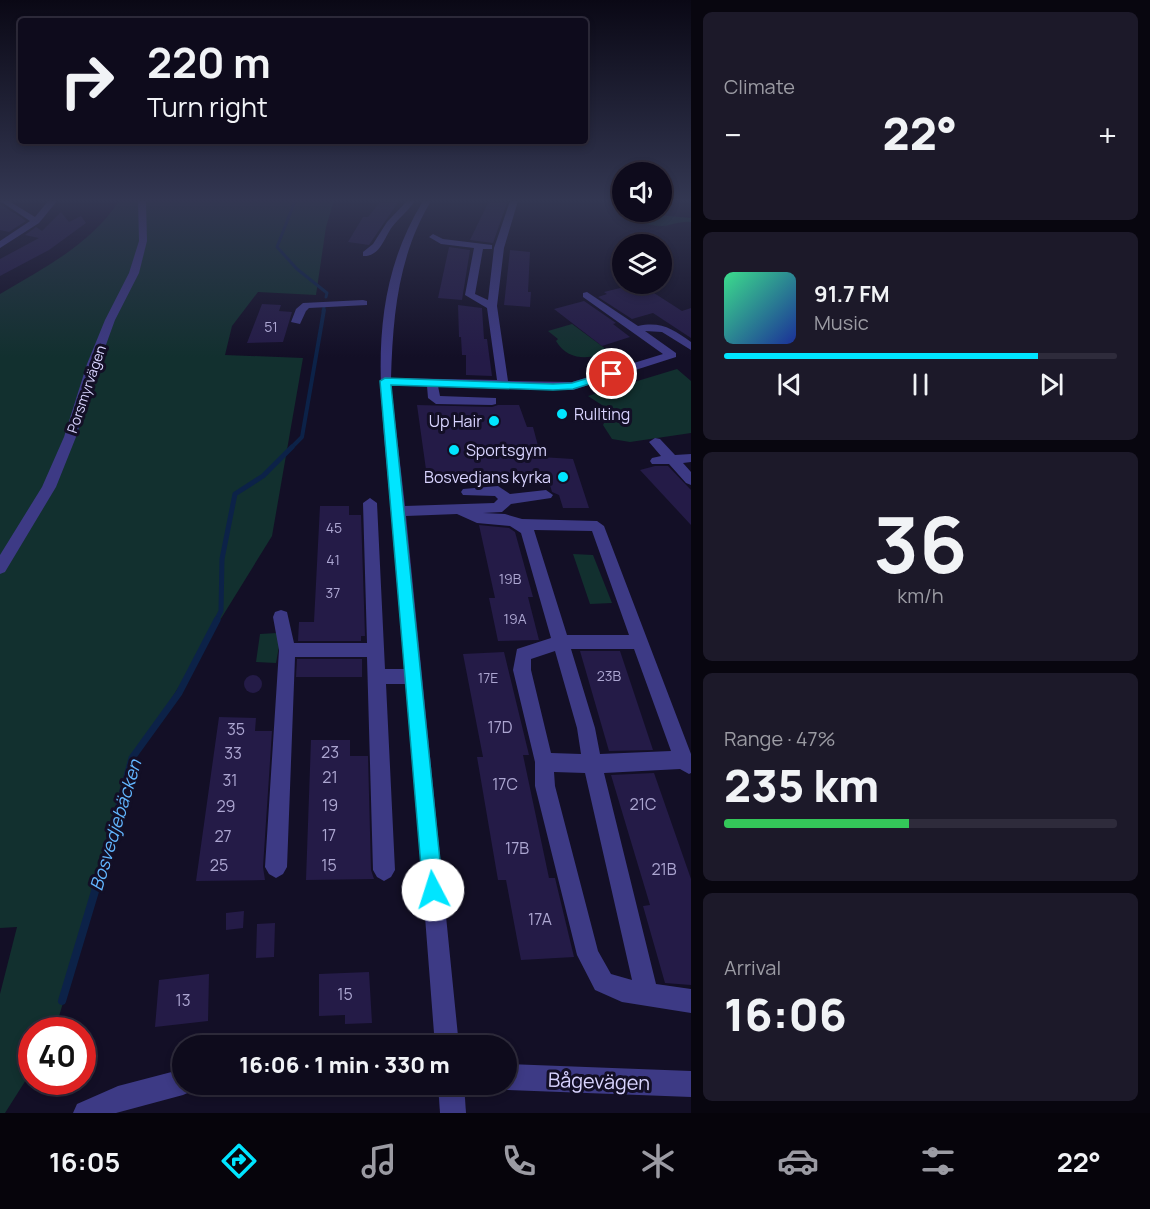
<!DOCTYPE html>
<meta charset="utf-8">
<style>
:root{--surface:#0e0b1c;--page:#1c1929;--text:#f1f3f6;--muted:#9b9ba3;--line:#2e2b3b;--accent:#00e5ff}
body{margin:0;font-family:Manrope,sans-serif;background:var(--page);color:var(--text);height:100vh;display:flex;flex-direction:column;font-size:22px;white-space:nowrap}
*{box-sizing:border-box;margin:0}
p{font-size:20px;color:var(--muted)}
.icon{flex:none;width:33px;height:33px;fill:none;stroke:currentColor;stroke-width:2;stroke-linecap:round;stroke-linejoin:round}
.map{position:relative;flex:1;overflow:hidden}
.details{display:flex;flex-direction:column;gap:12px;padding:12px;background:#08060f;width:459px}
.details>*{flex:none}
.hud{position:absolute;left:18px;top:18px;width:570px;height:126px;border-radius:6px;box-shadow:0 3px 9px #0003,0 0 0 2px var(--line);background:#0e0b1c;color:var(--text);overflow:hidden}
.tools{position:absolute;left:612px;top:162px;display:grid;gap:12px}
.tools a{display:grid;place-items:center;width:60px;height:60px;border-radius:50%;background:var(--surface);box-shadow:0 3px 9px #0003,0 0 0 2px var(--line);font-size:30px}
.speed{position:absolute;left:18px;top:1017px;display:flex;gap:12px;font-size:30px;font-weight:700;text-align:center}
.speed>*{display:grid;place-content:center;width:78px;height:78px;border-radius:50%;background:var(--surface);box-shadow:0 3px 9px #0003,0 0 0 2px var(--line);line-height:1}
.speed .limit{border:9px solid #d22;background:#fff;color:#111}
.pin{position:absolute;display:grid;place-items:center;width:51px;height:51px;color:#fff;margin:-26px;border:3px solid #fff;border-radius:50%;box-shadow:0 2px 6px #0007}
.me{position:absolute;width:66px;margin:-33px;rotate:355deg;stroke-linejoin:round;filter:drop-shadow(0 0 4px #0008)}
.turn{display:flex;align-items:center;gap:21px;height:126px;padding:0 30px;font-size:27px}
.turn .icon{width:78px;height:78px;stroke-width:2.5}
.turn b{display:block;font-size:42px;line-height:51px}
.big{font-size:45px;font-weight:800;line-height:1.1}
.details .widget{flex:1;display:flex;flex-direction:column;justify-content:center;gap:9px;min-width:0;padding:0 21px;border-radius:9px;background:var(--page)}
.details .dial{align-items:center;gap:0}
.dial b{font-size:78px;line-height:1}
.song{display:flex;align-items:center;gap:18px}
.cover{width:72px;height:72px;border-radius:9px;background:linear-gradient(135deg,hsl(150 70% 55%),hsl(230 70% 35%))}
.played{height:6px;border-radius:3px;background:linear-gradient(90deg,var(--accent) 80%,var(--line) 80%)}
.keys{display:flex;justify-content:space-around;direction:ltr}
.heat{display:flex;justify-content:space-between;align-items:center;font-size:33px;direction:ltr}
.charge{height:9px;border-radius:4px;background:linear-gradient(90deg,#34c759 47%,var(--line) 0)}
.trip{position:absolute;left:172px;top:1035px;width:345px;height:60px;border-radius:30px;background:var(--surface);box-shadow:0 3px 9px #0003,0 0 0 2px var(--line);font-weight:800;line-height:60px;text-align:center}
.tab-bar{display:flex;height:96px;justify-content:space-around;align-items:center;background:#06040b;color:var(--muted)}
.tab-bar .icon{width:42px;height:42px}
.tab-bar .active{color:var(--accent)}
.tab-bar b{font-size:27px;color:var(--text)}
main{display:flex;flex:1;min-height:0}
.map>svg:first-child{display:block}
.green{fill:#12302f}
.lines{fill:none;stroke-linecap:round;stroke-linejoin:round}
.stream-far4{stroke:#0c2248;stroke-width:3}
.stream-far3{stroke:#0c2248;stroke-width:4}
.stream-far2{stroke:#0c2248;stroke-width:5}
.stream-far1{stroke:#0c2248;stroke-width:7}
.stream{stroke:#0c2248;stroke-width:8}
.building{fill:#241b47}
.minor{fill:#3d3a85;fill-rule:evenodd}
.route{fill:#00e5ff;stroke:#0095a6;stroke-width:1.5}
.poi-dot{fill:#00e5ff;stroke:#130f26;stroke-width:2}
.labels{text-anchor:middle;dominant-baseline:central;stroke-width:6;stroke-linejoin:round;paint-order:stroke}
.number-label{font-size:14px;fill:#aca6d1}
.far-street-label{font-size:14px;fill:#d9d4ff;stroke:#130f26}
.poi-label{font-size:16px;fill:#d9d4ff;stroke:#130f26;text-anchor:start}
.near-number-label{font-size:16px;fill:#aca6d1}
.water-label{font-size:18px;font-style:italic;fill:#62b6ff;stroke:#130f26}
.near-street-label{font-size:20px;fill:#d9d4ff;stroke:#130f26}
</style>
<main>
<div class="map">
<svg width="691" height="1113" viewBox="0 0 691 1113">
<rect width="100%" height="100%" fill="#130f26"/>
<g class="green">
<path d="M119,201h215l-8,26 -10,68 -58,-3 -26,34 -7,29 78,3 -31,178 -136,220 -81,274h-23l-1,42 -26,41h-5v-119l17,-67 -17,1v-634c44,-26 90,-49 119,-93z"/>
<path d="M626,212l65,6v4c-12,-1 -20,4 -29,4 -13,0 -28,-4 -36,-14z"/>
<path d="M572,324l38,28c-20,7 -41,10 -54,-11l2,-2 -10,-8z"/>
<path d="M677,369l14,12v52l-61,9 -18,-3 -9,-14 5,-10 -3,-8 -17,-11z"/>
<path d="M573,554l20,1 19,48 -22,1z"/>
<path d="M277,633l3,8 -4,22 -20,-1 4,-28z"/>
</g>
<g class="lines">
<g class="stream-far4">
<path d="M295,201l-18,46 20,22 30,24 -1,4"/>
<path d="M323,311l1,-4"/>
</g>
<path class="stream-far3" d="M291,448l11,-11 22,-127"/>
<path class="stream-far2" d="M216,621l5,-10 1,-52 13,-65 28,-18 29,-29"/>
<path class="stream-far1" d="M110,839l22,-81 47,-65 38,-73"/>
<path class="stream" d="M62,1001l49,-163"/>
</g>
<g class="building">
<path d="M381,201h18l-28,41 -2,3 -21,-3 15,-25h5z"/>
<path d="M489,201l18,2 -14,40 -23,-3z"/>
<path d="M0,204l19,12 7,5 -17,11 -9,-2z"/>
<path d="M61,212l8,10 12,-6 5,7 -37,27 -49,26v-17l39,-21 -14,-3 11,-8 6,4z"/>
<path d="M449,247l21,3 -8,50 -24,-2z"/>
<path d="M510,250l20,2 -2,40h3l-1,15 -26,-2z"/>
<path d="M636,284h4l42,27 9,-3v30l-38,-25 -21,6 -34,-22 9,-3 -3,-2z"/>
<path d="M584,301l32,22 -3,1 17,13 -28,9 -48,-37z"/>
<path d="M262,304l19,1 -2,6 13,1 -9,30 -36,1z"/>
<path d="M458,305l24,3 2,31h3l5,37 -26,-1v-20h-4l-1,-18h-2z"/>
<path d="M417,405l75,2 6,-2h21l8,22h6l8,30 32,2 16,49h-26l-4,-13 -7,-3 -3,-10 -121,2z"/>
<path d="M655,466h13l23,24v35l-51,-55z"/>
<path d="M320,506h29v9h12l4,121h-4v5h-63l1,-19h15z"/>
<path d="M479,525l30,3 6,4 18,65h-5l11,43 -41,1 -9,-43h6z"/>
<path d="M580,651h40l33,99 -44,1z"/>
<path d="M504,652l25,103h-6l26,123h6l19,79 -53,3 -15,-80h-8l-21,-123h6l-20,-103z"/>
<path d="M297,659h65v18h-66z"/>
<circle cx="253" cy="684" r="9"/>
<path d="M219,717l37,1 -1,13h17l-9,136 2,13 -69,1z"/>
<path d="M311,740h39v16h18l3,114 3,9 -68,1z"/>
<path d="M654,773l37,106v106l-26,-2 -22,-77 7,-1 -39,-130z"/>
<path d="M244,911l-1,17 -17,2v-17z"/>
<path d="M275,923l-1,34 -18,1 1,-34z"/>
<path d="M369,972l3,51 -27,1v-9l-26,1v-42z"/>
<path d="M209,974l-1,47 -53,6 4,-47z"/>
</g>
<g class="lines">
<g class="minor">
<path d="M0,201h9l26,16 13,-16h9l-18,22 -39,25v-7l30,-20z"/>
<path d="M138,201h8l1,40 -8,32 -24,47 -16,44 -23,73 -20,50 -51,85 -5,2v-19l42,-68 22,-50 23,-73 18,-44 24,-47 10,-32z"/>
<path d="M407,201h8c-7,10 -16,17 -23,26 -8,11 -12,30 -29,29v-4l10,-8 14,-22z"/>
<path d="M423,201h8c-33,55 -38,114 -40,177l106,2 -10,-72 -22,-13 9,-47 -33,-4 -12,-7 4,-3 10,5 49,6v4h-9l-8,45 13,6 6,-52 16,-47h8l-14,47 -7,58 11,75 64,1 91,-28 -80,-57v-4l4,-1 51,34c23,-5 35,3 53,16v8l-29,-18 -17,-1 31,22v4l-103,33 -135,-4 2,10 56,2v6l-4,1 -56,-1 -8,-6 -1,-12 -36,-1 14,121 89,-3 4,-4 -3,-3 -32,-1 -2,-3 2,-3 35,-3 12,8 36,-4 7,5 -2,3 -40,6 -9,8 -19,1 22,1 17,5 75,2 7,5 87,228v19l-2,1 -9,-5 -76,4 52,211 35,5v24l-69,-11 -27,-12 -18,-35 -42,-169v-24l-22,-92 4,-21 34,-11 -30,-105 -11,-7 -33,-3 -20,-9 -51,2 53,530h-24l-28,-362h-21l9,186 -4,7 -7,4 -7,-4 -4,-7 -6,-213h-72l-8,210 -4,7 -7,4 -7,-4 -4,-7 14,-217 -6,-33 2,-5 6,-2 6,2 7,31h73l-4,-140 7,-5 7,5 8,166h21c-6,-60 -11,-119 -17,-178 -9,-102 -23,-197 34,-290zM534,530l58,1 37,104h-62zM571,649h63l37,102 -71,3 -5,-26zM555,651l22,77 4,26 -30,-1 -20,-83v-11zM554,772l31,1 47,207 -21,-6 -13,-23 -43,-165z"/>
<rect x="662" y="201" width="4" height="10"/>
<path d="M363,300l4,1v4l-58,3 -3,3 -6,13 -9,-2 5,-13 7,-6z"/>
<path d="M655,438l5,1 15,16 16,-1v8l-8,1 8,9v13l-5,-2 -17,-19h-17l-2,-3 2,-3 9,-2 -12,-14z"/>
<path d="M507,1064l184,7v26l-184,-7 -9,-6h9z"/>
<path d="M183,1069v15h12l-3,7 -9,4 -67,18h-43l4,-9 41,-18z"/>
<path d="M438,1084h26l2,29h-26z"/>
</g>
</g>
<linearGradient id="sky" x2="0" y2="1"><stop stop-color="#0a0815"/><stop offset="0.56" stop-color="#333752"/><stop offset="1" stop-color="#333752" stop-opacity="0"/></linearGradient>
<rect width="691" height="357" fill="url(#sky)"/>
<path class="route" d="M612,371h3v5l-42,13 -20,1 -162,-5 52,505 -3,7 -7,3 -7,-3 -3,-7 -43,-509 5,-3 168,6 19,-1z"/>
<g class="poi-dot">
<circle cx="562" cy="414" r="6"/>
<circle cx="494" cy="421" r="6"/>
<circle cx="454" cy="450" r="6"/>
<circle cx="563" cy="477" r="6"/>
</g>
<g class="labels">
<g class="number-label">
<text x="271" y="326">51</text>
<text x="334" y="527">45</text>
<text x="333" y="559">41</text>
<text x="510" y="578">19B</text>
<text x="333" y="592">37</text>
<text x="515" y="618">19A</text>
<text x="609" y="675">23B</text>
<text x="488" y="677">17E</text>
</g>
<g class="far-street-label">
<text transform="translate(86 389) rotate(-71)">Porsmyrvägen</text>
</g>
<g class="poi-label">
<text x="574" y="414">Rullting</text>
<text x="482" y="421" text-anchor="end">Up Hair</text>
<text x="466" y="450">Sportsgym</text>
<text x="551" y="477" text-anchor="end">Bosvedjans kyrka</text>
</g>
<g class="near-number-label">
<text x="500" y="727">17D</text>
<text x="236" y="729">35</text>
<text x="330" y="752">23</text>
<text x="233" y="753">33</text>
<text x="330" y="777">21</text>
<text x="230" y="780">31</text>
<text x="505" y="784">17C</text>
<text x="643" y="804">21C</text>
<text x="330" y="805">19</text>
<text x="226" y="806">29</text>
<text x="329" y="835">17</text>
<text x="223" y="836">27</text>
<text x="517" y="848">17B</text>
<text x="219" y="865">25</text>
<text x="329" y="865">15</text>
<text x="664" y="869">21B</text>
<text x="540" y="919">17A</text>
<text x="345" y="994">15</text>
<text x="183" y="1000">13</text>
</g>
<g class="water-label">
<text transform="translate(115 825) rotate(-73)">Bosvedjebäcken</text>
</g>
<g class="near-street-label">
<text transform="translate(599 1081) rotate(2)">Bågevägen</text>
</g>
</g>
</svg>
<div class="tools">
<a><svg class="icon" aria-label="sound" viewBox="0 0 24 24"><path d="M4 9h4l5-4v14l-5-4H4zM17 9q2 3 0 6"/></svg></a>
<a><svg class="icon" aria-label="layers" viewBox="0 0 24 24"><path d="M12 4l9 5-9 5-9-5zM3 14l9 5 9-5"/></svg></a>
</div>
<div class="speed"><div class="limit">40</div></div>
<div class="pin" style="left:612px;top:374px;background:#d93025"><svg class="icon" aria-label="arrive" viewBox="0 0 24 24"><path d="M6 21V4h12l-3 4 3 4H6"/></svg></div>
<svg class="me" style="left:433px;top:890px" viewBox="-20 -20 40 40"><circle r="19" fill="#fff"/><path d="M0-13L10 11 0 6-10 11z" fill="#00e5ff"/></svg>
<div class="trip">16:06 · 1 min · 330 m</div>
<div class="hud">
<div class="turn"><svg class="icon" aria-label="right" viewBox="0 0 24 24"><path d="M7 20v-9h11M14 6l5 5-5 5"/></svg><div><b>220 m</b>Turn right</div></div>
</div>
</div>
<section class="details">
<div class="widget"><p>Climate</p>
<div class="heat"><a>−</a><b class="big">22°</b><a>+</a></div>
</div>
<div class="widget">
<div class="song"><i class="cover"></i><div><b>91.7 FM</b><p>Music</p></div></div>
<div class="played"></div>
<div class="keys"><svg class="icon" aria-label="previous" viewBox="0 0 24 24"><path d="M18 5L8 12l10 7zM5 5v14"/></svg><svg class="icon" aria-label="pause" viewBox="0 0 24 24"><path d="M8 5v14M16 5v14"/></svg><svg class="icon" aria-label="next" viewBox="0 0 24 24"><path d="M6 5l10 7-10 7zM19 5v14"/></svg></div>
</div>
<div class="widget dial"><b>36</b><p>km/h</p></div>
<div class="widget"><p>Range · 47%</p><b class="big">235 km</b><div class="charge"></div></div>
<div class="widget"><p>Arrival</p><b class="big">16:06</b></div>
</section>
</main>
<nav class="tab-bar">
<b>16:05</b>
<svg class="icon active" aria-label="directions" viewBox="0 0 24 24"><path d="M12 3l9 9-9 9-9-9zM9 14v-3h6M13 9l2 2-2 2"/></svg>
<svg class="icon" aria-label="music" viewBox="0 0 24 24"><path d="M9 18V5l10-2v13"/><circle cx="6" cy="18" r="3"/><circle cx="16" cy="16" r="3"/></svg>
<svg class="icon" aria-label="phone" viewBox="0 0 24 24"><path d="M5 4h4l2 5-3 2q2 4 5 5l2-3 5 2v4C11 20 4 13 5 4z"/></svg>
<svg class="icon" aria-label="climate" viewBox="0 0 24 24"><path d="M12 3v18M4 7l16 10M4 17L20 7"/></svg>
<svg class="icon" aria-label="car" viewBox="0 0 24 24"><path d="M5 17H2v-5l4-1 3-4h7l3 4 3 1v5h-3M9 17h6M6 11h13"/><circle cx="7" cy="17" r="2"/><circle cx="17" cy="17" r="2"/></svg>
<svg class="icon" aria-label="filters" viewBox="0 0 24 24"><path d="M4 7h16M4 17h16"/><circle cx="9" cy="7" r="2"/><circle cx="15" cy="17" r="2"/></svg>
<b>22°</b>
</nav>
